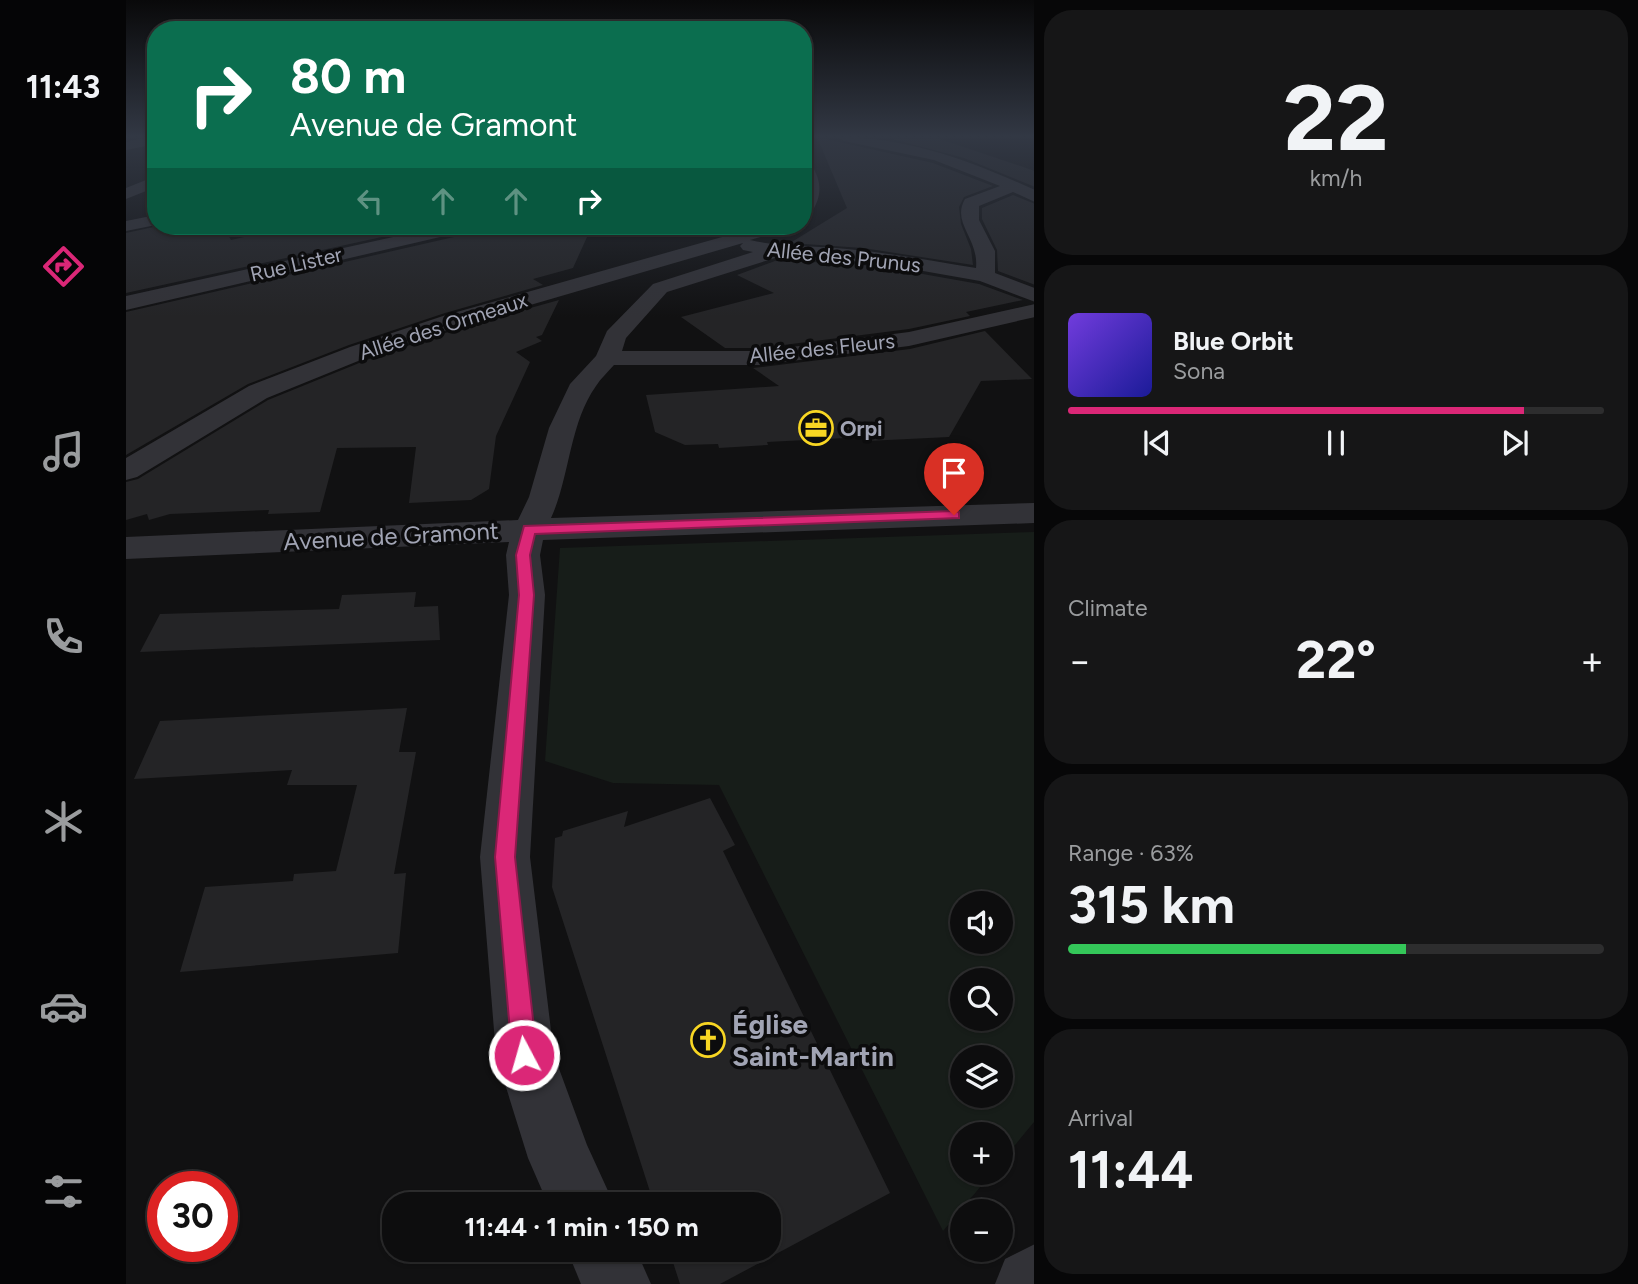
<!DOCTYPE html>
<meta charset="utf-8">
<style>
:root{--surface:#0d0d0e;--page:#161617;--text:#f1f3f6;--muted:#9a9c9e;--line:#2d2d2e;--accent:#db2777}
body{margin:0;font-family:Figtree,sans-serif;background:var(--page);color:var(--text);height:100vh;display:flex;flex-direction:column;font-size:26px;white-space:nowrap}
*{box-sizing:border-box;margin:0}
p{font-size:23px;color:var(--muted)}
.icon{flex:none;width:38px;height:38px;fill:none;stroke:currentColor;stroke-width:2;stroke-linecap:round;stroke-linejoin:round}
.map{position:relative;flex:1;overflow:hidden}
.side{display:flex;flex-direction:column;gap:10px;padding:10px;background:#070708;width:604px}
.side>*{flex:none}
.top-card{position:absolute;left:21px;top:21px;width:665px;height:214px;border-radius:28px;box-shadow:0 2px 5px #0004,0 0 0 2px var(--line);background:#0b6e4f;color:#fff;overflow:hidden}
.tools{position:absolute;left:824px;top:891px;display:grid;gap:14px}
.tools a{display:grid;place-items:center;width:63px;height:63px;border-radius:50%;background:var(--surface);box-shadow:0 2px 5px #0004,0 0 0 2px var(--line);font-size:35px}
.speed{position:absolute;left:21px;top:1171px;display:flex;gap:14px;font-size:35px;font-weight:700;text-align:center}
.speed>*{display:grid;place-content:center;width:91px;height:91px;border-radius:50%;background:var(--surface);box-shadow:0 2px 5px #0004,0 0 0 2px var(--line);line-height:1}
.speed .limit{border:10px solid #d22;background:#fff;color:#111}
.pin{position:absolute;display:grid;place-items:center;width:60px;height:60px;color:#fff;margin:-72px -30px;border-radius:50% 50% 50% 0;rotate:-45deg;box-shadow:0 0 7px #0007}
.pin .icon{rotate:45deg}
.me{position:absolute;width:77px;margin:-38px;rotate:354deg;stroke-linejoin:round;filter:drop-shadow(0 0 5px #0008)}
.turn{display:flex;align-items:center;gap:24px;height:147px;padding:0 28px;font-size:32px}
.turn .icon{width:91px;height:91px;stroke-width:2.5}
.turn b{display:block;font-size:49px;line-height:60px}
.lanes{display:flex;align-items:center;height:66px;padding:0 28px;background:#0003;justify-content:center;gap:35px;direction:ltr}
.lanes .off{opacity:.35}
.big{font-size:52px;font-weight:700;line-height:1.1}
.side .card{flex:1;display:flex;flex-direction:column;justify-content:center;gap:10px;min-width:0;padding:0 24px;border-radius:28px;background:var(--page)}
.side .dial{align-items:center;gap:0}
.dial b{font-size:91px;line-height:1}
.song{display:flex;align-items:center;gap:21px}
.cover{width:84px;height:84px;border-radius:10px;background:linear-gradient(135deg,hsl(260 70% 55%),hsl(240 70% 35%))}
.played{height:7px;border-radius:4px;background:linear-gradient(90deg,var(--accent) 85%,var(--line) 85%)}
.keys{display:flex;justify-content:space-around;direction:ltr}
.heat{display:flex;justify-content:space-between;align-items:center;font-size:38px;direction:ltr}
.charge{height:10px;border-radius:5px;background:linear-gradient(90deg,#34c759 63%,var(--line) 0)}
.trip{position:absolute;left:256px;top:1192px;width:399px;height:70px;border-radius:28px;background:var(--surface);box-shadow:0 2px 5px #0004,0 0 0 2px var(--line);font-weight:700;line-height:70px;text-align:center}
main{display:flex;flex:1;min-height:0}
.menu{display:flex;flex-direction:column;width:126px;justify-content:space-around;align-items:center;background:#050506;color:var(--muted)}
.menu .icon{width:49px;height:49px}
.menu .on{color:var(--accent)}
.menu b{font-size:32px;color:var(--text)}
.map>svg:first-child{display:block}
.green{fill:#171d19;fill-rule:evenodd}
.building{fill:#242426}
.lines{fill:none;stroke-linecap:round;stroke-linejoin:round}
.minor{fill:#323237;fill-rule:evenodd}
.route{fill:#db2777;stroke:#8e194d;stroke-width:2}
.labels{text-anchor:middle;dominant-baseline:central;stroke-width:7;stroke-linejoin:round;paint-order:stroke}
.far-street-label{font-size:21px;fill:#a1a4b4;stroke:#0c0c0d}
.far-poi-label{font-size:21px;font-weight:bold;fill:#a1a4b4;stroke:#0c0c0d;text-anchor:start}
.street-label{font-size:24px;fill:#a1a4b4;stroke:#0c0c0d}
.near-poi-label{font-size:28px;font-weight:bold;fill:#a1a4b4;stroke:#0c0c0d;text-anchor:start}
</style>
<main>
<nav class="menu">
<b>11:43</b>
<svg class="icon on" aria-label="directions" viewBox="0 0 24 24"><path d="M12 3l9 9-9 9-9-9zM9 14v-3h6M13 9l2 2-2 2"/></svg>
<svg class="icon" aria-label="music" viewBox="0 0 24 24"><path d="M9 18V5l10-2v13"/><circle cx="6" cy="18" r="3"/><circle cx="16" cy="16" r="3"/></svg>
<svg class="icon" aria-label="phone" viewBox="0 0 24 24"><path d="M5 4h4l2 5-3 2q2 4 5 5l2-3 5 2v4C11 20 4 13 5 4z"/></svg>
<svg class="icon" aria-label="climate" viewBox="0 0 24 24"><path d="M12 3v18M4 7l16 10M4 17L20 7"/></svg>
<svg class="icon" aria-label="car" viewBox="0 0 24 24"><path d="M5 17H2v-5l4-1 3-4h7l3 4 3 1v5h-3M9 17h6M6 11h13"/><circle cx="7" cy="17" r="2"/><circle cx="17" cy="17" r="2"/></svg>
<svg class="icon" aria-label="filters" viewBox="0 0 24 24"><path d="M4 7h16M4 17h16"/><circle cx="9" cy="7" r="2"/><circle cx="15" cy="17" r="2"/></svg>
</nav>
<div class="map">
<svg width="909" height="1284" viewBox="0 0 909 1284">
<rect width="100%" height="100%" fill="#111112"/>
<path class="green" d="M908,532v590l-33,40v-28h-39v38l30,1 -49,58 -224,-446 -106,-2 -68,-22 15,-213zM836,903h39v39h-39zM836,980h39v38h-39zM836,1057h39v39h-39z"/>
<g class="building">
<path d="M691,137l116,26 60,23 -29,11 -5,10 2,17 10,25 2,16 -110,-17 -73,-5 57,-35z"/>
<path d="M776,137h32l101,34v16l-71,-29 -72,-19z"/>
<path d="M887,195l22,9v81l-37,-14 -1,-21 -15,-31v-11z"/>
<path d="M32,226h49l8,10 12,-3 4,7 60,-14h141l-306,67v-60z"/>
<path d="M351,226h115l-19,42 -40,11 10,6 -98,28 -96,32 -101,39 -122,71v-143l341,-78z"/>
<path d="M649,261l68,2 46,5 90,16 44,16 -57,12 4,4 -61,13 -148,19h-36l-44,-31 93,-24 -37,-18z"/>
<path d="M433,300l-17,35 -6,2 6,4 -26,11 14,10 -34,74 -7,53 -18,11 -62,3 7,-56 -79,1 -17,64 -52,2 1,-4 -99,4 -21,6 -2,-6 -21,6v-38l12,-3 130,-79 101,-41 94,-32z"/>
<path d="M859,331l47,48 -51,2 -32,56 -82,4 -2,-4 -98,5 1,3 -49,3 -1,-4 -33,1 -30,-13 -9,-37 133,-9 -26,-18 157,-19z"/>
<path d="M290,592l-2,15 24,-1 2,34 -300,12 20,-38 179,-5 3,-14z"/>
<path d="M281,708l-8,44h17l-22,122 12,-1 -8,80 -218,19 25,-85 88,-6 1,-7 42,-3 21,-86h-70l5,-15 -158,9 26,-58z"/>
<path d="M584,798l25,47 -12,6 167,342 -170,91h-40l-11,-34h99v-46h-114l-102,-317 3,-49 7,-2 1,-5 65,-20 -4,16z"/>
</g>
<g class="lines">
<g class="minor">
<path d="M22,137h8v7l-30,6v-8z"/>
<path d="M711,137c71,0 134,24 198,53v12l-22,-10 -34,14v14l16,31v22l40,15v14l-55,-21 -91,-16 -46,-5 -68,-2 -108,34 -41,46 -4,13h139l148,-19 126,-28v13l-126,29 -148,19h-147c-6,7 -13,13 -18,21 -27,38 -26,91 -45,132l484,-15v20l-492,17 -3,15 5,40 -15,262 24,198 33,90 27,59h-66l-20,-46 -32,-103 -16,-198 29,-262 -3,-40 3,-13 -383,17v-22l392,-17 11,-23 20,-69 21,-44 26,-28 11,-25 46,-47 100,-32 -10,-2 -3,-4 3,-3 -281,82 -94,32 -101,41 -130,79 -11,3v-22l123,-72 101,-39 96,-32 315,-89h28l-3,4 -36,10c33,8 64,5 97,9 43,4 86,12 129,19 3,-30 -25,-45 -11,-69l35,-13 -66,-26 -90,-19z"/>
<path d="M677,158l5,1c14,21 16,36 1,57l-6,1z"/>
<path d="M30,176v11l-30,12v-11z"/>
<path d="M30,215v10l-30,6v-10z"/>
<path d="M317,226h32l-9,5 -340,79v-14z"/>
<path d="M909,1244v40h-40l10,-25z"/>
<path d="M441,1250h69l15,34h-70z"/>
</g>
</g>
<linearGradient id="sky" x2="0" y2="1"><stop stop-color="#09090a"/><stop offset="0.43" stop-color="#323844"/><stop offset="1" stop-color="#323844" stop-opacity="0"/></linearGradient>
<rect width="909" height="317" fill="url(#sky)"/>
<path class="route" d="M828,511l5,1v6l-424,16 -5,21 4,40 -19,262 22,198 -4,8 -9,4 -8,-4 -4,-8 -17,-198 24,-262 -3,-40 8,-29z"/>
<defs>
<g id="office-ring" transform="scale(1.75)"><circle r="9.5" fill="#0c0c0d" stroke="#f8d623" stroke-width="1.5"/><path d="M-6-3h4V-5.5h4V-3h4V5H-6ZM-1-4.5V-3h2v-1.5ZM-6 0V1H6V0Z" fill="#f8d623"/></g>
<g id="church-ring" transform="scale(1.75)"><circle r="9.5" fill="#0c0c0d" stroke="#f8d623" stroke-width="1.5"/><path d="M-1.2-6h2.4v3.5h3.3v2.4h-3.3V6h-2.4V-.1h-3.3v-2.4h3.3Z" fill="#f8d623"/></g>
</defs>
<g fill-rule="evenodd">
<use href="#office-ring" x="690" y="428"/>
<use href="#church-ring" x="582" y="1040"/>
</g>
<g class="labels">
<g class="far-street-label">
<text transform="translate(718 257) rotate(6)">Allée des Prunus</text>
<text transform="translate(170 264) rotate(-13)">Rue Lister</text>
<text transform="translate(317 326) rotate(-18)">Allée des Ormeaux</text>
<text transform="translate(696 348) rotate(-6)">Allée des Fleurs</text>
</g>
<g class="far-poi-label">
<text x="714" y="428">Orpi</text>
</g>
<g class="street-label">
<text transform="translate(265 536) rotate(-3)">Avenue de Gramont</text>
</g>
<g class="near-poi-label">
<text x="606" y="1024">Église<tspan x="606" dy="32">Saint-Martin</tspan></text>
</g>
</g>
</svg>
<div class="tools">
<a><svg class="icon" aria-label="sound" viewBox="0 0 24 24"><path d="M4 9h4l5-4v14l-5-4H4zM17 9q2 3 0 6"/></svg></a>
<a><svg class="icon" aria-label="search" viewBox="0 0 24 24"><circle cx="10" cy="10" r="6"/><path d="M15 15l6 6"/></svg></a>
<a><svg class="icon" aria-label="layers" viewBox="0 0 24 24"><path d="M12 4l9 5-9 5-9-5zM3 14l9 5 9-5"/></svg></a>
<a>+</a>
<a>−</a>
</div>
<div class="speed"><div class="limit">30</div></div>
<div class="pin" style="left:828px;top:515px;background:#d93025"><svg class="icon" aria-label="arrive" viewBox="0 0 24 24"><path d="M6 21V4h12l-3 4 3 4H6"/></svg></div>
<svg class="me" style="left:398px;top:1055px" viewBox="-20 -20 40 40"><circle r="17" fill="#db2777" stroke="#fff" stroke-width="3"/><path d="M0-11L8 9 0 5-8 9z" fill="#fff"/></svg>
<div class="trip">11:44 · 1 min · 150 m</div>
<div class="top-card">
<div class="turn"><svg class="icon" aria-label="right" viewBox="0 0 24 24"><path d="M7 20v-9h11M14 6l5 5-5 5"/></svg><div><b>80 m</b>Avenue de Gramont</div></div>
<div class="lanes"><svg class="icon off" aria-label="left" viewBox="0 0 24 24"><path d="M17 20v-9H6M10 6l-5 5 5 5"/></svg><svg class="icon off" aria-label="ahead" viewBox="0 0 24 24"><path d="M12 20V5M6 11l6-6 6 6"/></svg><svg class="icon off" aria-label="ahead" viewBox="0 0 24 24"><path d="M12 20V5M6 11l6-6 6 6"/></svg><svg class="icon" aria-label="right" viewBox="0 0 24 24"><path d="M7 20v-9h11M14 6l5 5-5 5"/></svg></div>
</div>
</div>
<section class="side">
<div class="card dial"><b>22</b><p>km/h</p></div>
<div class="card">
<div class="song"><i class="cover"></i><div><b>Blue Orbit</b><p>Sona</p></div></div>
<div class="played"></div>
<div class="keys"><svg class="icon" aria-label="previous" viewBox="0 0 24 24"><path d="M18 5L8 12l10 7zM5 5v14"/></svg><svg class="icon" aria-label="pause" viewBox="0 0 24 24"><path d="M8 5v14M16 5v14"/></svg><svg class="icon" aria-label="next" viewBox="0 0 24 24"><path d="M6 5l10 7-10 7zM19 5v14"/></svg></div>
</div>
<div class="card"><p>Climate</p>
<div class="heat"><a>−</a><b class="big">22°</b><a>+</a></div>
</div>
<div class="card"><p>Range · 63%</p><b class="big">315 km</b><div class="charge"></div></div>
<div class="card"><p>Arrival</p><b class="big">11:44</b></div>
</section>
</main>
